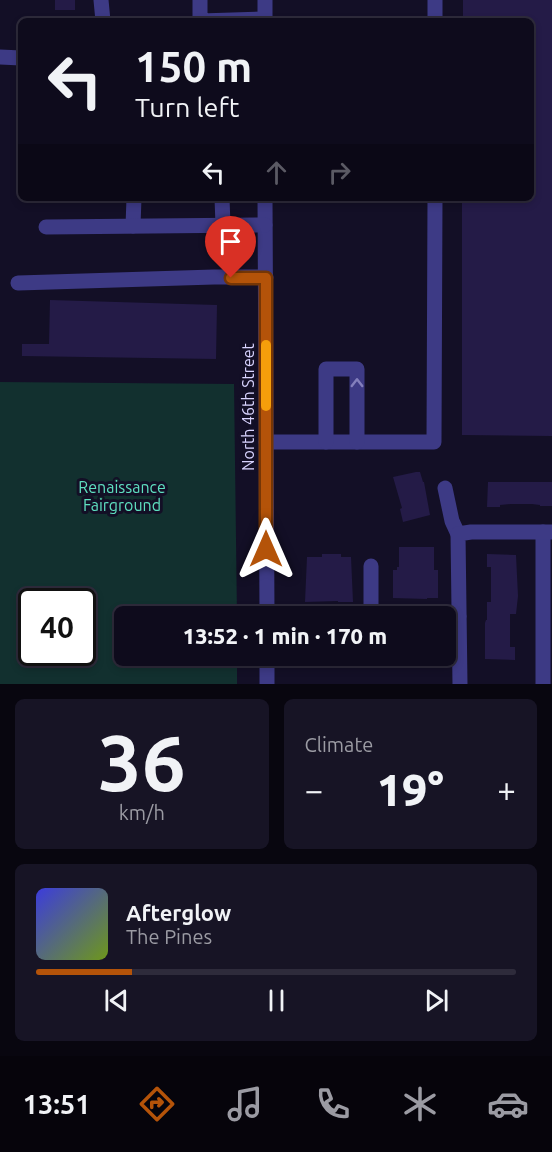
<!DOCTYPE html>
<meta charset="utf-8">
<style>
:root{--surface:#0e0b1c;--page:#171425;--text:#f1f3f6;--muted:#9b9ba3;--line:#2e2b3b;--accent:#b45309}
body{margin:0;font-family:Ubuntu,sans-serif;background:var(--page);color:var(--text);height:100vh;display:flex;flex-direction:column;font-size:22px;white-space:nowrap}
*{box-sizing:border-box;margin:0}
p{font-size:20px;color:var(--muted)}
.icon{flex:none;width:33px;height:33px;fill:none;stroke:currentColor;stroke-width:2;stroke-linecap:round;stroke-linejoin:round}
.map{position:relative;height:684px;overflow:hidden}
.sheet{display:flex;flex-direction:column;gap:15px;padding:15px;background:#08060f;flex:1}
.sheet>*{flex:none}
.top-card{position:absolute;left:18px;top:18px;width:516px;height:183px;border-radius:9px;box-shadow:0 3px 9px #0003,0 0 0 2px var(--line);background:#0e0b1c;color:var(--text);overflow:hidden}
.speed{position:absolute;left:18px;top:588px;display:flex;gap:12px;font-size:30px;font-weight:700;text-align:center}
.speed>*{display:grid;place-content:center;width:78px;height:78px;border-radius:50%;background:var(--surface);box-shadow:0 3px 9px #0003,0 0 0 2px var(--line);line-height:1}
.speed .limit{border:3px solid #111;border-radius:9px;background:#fff;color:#111}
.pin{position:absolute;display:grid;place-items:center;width:51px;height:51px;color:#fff;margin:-62px -26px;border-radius:50% 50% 50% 0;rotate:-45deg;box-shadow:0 0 6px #0007}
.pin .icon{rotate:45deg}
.me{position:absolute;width:66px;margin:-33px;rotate:0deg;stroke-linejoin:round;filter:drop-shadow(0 0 4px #0008)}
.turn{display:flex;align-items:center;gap:21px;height:126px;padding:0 18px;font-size:27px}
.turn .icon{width:78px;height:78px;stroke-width:2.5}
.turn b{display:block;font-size:42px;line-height:51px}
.lanes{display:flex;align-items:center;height:57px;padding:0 18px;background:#0003;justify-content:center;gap:30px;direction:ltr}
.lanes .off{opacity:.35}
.big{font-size:45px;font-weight:800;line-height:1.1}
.sheet .card{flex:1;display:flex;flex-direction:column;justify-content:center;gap:9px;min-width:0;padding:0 21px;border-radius:9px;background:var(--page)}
.sheet .dial{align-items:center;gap:0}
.dial b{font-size:78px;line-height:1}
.song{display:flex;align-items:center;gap:18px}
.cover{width:72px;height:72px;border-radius:9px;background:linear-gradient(135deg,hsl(240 70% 55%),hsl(80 70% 35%))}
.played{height:6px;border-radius:3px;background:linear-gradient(90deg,var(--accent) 20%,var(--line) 20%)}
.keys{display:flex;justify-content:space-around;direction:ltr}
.heat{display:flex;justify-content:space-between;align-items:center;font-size:33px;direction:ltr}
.sheet .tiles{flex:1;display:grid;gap:15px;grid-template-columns:1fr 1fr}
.card:last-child{grid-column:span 2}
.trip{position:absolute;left:114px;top:606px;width:342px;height:60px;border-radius:9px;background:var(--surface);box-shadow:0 3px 9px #0003,0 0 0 2px var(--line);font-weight:800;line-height:60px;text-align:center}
.dock{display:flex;height:96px;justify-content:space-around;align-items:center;background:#06040b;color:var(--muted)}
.dock .icon{width:42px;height:42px}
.dock .current{color:var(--accent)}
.dock b{font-size:27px;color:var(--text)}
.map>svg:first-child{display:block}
.green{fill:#12302f;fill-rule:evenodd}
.building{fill:#241b47}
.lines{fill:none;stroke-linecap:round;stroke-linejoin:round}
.minor{stroke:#3d3a85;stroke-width:15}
.oneway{stroke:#837fbc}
.route-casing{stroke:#753606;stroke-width:15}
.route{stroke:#b45309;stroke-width:10}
.slow{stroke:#f59e0b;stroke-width:10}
.labels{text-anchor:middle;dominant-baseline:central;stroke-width:6;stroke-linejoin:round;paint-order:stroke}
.street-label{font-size:16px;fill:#d9d4ff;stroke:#130f26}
.park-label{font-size:16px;fill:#5fe0c0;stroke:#130f26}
</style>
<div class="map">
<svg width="552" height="684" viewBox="0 0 552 684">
<rect width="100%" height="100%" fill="#130f26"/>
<path class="green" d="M0,382l234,2 3,232h-113v40h113v28h-237zM32,602h50v50h-50z"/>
<g class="building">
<rect x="55" y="0" width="20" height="10"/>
<path d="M463,0h89v436l-90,-1v-237h69v-177h-68z"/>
<path d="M50,300l167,5 -1,54 -194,-3v-12h27z"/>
<path d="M416,472h4l3,10h1l6,33 -27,7 -3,-13 2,-1 -9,-31z"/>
<path d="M488,482h64v24h-12v-1l-8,-1h-21l-11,1v2h-13z"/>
<path d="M399,547h35v23h4v28h-11v1l-34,-1v-28h4v-3h2z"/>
<path d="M322,554h19v3h10l2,45h-15v-1l-33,1 2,-45h15z"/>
<path d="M487,554l29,1 2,41 -2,18h-6v33h5v13l-30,-1v-36l1,-3h1v-18h4v-35h-4z"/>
</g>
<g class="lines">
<g class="minor">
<path d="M101,0l2,21"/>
<path d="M200,0v21l65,-2"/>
<path d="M265,21v-21"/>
<path d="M435,21v-21"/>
<path d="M0,57l21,1"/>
<path d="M222,198l1,27"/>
<path d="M265,198l2,418"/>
<path d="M133,226l1,-28"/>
<path d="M46,227l219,-2"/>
<path d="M18,283l196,-6h52"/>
<path d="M266,442h168l1,-244"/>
<path d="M326,442v-73h31v73"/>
<path d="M445,488l7,33 6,13"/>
<path d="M543,532v152"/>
<path d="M371,566v50"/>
<path d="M267,613l134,1 58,2"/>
<path d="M267,656v28"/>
<path d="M460,684l-2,-150 13,-2h81"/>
</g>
</g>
<defs><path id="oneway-chevron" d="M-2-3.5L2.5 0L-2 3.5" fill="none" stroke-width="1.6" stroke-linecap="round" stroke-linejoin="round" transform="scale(1.5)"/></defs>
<use class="oneway" href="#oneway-chevron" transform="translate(357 383) rotate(-90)"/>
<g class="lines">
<g class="route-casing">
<path id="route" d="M231,278h35v271"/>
</g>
<use href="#route" class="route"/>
<path class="slow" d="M266,345v61"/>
</g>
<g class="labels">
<g class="street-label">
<text transform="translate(248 407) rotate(-90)">North 46th Street</text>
</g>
<g class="park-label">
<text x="122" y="487">Renaissance<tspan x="122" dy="18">Fairground</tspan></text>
</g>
</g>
</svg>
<div class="speed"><div class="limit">40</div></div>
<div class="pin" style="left:231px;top:278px;background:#d93025"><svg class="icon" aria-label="arrive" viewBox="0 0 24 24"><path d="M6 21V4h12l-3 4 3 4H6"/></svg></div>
<svg class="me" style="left:266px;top:549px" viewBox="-20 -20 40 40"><path d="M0-17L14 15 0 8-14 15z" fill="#b45309" stroke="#fff" stroke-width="4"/></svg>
<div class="trip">13:52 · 1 min · 170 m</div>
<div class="top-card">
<div class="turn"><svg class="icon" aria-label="left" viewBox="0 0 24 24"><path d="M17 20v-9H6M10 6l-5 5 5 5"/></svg><div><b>150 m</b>Turn left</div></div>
<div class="lanes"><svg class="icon" aria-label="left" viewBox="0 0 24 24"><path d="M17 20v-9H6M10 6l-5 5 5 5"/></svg><svg class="icon off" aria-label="ahead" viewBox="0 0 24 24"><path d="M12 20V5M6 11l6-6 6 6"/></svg><svg class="icon off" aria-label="right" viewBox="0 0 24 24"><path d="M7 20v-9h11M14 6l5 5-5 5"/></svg></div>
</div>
</div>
<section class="sheet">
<div class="tiles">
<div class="card dial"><b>36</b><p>km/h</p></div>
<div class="card"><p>Climate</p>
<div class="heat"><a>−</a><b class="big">19°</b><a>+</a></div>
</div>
<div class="card">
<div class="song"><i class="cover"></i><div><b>Afterglow</b><p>The Pines</p></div></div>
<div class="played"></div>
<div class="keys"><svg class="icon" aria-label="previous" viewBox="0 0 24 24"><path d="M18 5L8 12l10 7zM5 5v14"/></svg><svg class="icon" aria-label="pause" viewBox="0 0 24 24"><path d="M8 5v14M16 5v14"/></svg><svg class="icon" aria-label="next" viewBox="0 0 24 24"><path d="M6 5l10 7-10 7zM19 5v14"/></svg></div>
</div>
</div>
</section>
<nav class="dock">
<b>13:51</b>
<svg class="icon current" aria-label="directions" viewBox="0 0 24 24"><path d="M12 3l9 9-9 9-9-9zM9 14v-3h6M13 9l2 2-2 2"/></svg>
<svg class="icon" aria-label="music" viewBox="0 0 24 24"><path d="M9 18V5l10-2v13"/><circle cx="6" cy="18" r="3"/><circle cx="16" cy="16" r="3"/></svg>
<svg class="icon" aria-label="phone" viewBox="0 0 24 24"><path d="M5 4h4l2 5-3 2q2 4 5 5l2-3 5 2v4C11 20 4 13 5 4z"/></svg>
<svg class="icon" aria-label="climate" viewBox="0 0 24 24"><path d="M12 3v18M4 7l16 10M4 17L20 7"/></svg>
<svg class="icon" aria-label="car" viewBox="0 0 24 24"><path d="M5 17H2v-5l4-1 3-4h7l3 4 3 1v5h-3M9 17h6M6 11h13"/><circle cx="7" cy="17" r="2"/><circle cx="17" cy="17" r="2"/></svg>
</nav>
